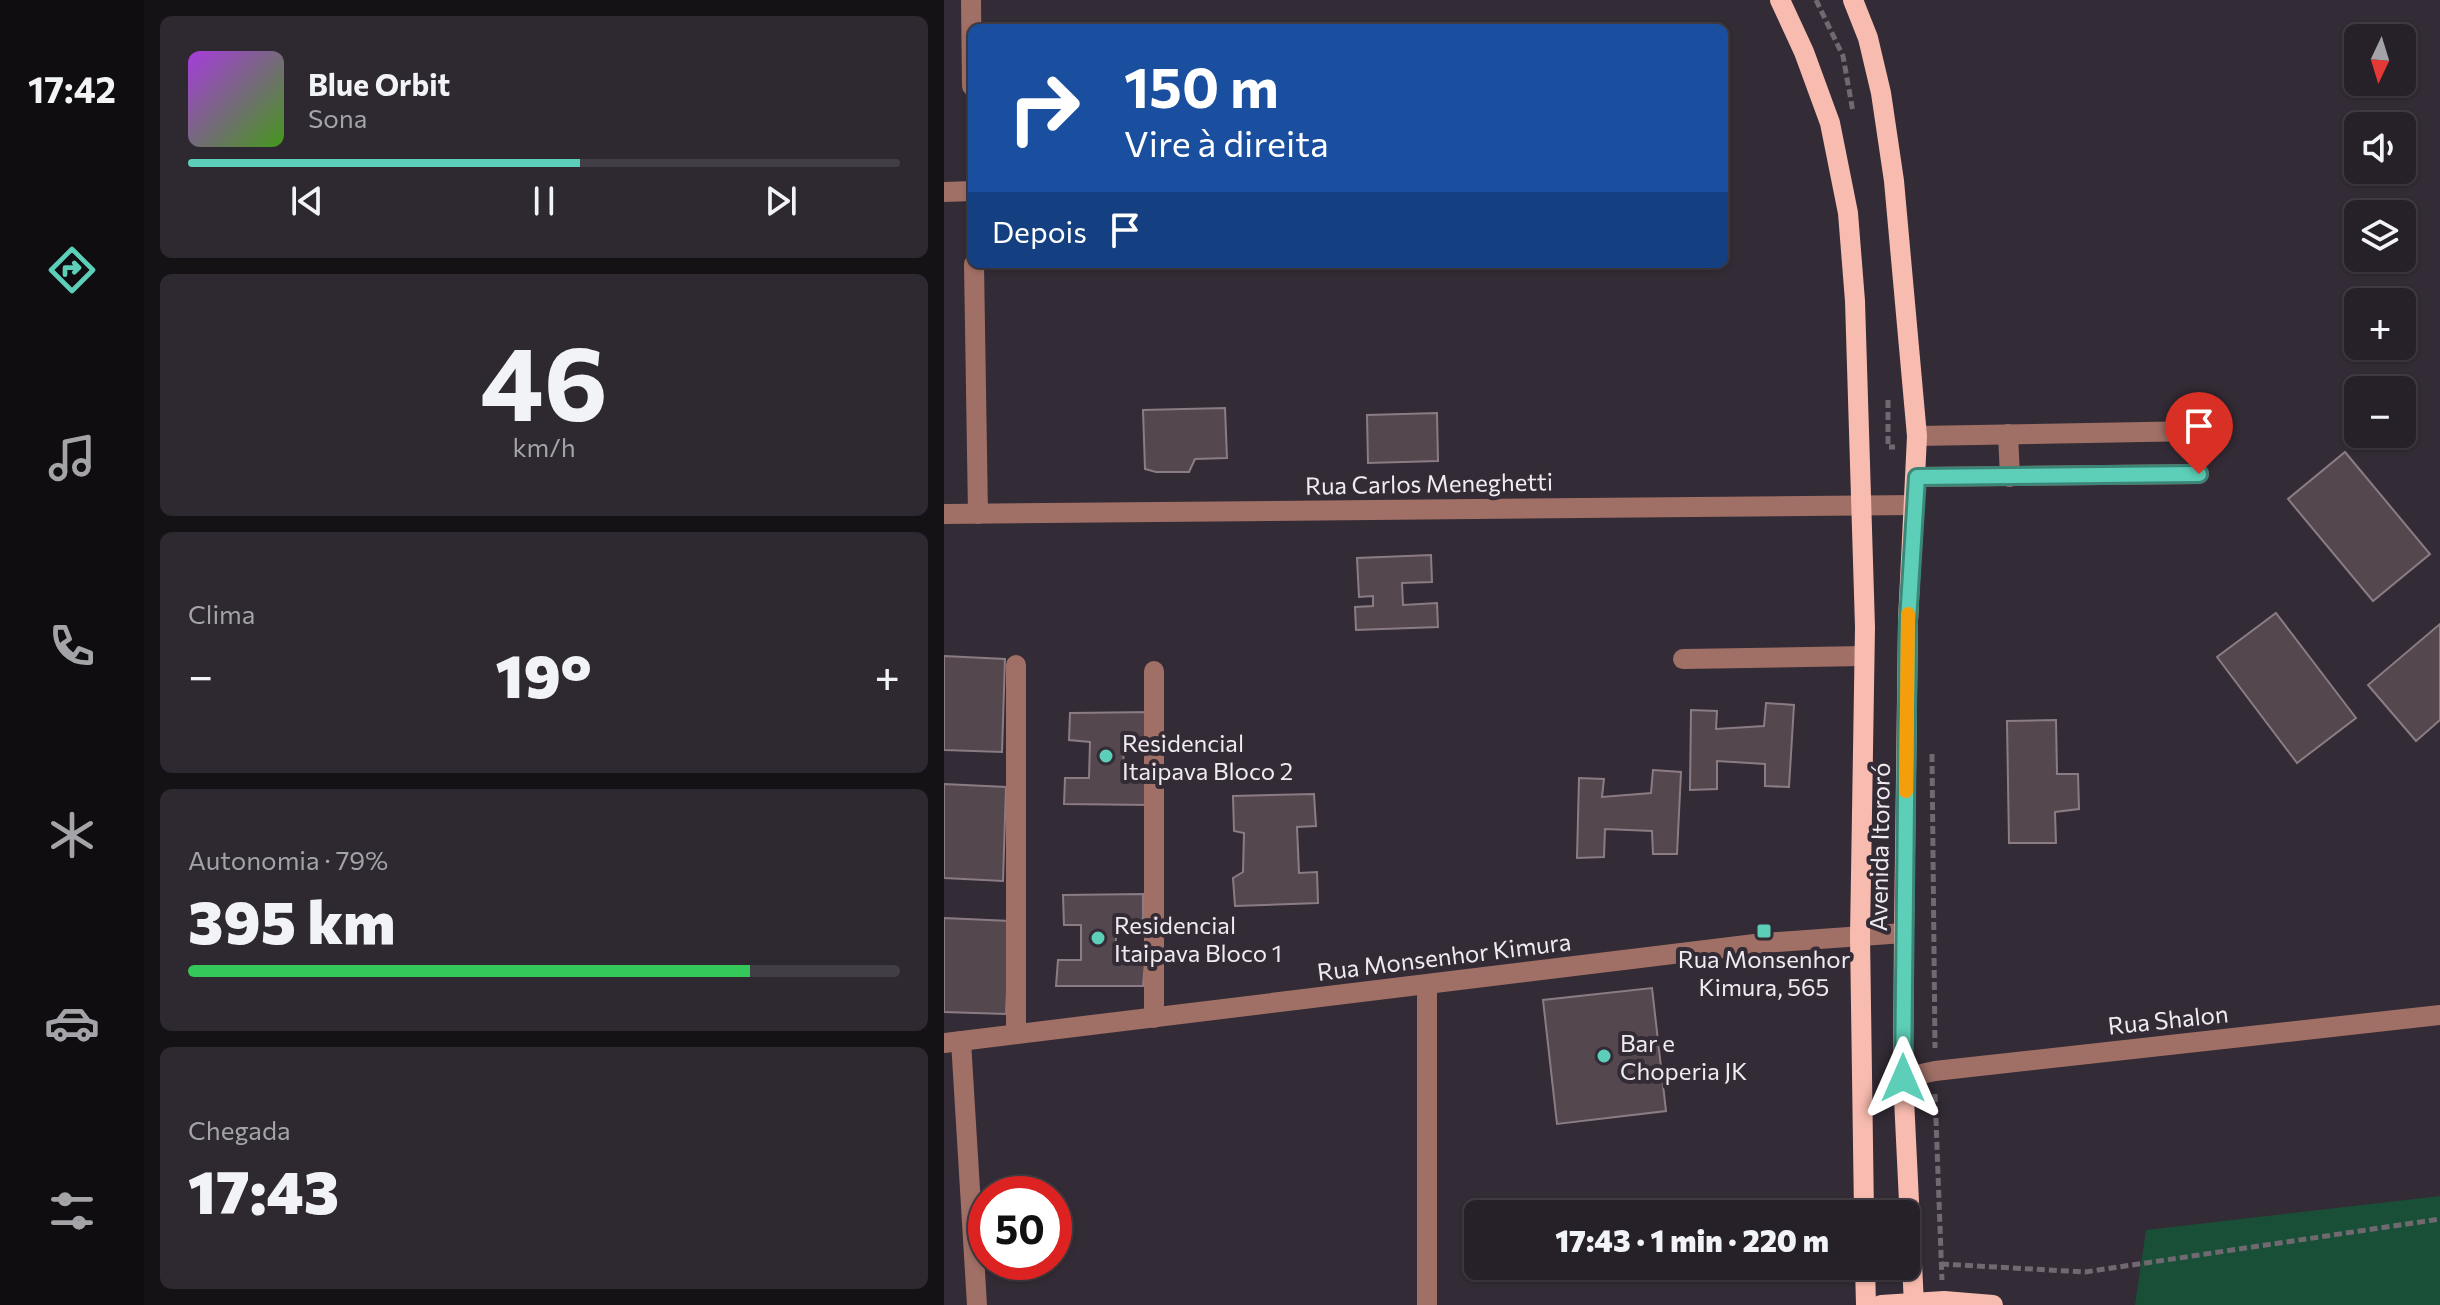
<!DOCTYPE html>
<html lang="pt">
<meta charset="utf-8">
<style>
:root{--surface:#262028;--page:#2e2830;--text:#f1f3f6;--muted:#a4a3a8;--line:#423e45;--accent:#5dceb8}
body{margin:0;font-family:Commissioner,sans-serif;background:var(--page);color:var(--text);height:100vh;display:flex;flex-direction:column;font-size:30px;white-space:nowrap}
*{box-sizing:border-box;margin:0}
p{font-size:26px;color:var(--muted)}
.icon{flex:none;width:44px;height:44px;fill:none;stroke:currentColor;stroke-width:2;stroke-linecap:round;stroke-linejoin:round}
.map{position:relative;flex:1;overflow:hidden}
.side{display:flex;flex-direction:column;gap:16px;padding:16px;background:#151216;width:800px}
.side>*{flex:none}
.top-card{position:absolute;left:24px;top:24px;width:760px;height:244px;border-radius:12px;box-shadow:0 2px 6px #0004,0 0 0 2px var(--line);background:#1a4fa0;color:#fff;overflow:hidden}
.needle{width:52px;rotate:184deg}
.buttons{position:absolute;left:1400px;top:24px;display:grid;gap:16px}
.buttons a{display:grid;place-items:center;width:72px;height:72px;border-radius:12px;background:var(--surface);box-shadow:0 2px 6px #0004,0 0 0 2px var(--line);font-size:40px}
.speed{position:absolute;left:24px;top:1176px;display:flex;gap:16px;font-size:40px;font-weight:700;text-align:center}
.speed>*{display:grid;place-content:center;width:104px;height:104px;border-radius:50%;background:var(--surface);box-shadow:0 2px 6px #0004,0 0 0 2px var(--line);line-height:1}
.speed .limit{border:12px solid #d22;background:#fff;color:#111}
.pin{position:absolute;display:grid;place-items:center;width:68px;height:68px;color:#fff;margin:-82px -34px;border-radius:50% 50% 50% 0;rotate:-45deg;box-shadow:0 0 8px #0007}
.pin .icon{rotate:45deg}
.me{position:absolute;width:88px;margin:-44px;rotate:0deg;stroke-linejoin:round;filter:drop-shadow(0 0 6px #0008)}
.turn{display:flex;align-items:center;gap:28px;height:168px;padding:0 24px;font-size:36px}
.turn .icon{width:104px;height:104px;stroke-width:2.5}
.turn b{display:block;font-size:56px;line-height:68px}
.then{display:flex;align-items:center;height:76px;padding:0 24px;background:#0003;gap:16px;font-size:30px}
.big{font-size:60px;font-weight:800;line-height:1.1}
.side .tile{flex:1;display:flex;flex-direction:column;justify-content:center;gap:12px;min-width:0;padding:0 28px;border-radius:12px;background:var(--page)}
.side .dial{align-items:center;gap:0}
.dial b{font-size:104px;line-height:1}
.song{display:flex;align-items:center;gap:24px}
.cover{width:96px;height:96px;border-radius:12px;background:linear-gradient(135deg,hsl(280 70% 55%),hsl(100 70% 35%))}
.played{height:8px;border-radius:4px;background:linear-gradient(90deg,var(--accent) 55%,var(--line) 55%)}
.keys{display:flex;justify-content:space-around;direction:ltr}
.heat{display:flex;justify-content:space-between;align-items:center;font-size:44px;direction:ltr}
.charge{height:12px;border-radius:6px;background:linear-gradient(90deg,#34c759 79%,var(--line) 0)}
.trip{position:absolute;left:520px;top:1200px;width:456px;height:80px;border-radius:12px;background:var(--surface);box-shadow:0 2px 6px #0004,0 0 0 2px var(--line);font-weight:800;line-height:80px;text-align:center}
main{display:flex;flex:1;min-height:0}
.tab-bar{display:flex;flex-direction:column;width:144px;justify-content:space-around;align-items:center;background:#0f0d10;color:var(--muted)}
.tab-bar .icon{width:56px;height:56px}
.tab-bar .on{color:var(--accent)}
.tab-bar b{font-size:36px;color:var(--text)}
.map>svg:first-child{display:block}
.green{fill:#194f37}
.building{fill:#54474e;stroke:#8b7c84;stroke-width:2}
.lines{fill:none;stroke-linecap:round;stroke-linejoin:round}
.path{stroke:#706972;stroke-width:5;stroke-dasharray:8 4;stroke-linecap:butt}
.minor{stroke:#a06f65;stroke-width:20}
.major{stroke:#f8bbaf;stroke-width:20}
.route-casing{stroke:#3c8678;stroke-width:20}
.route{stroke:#5dceb8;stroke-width:14}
.slow{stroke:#f59e0b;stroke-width:14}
.poi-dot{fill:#5dceb8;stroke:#332b35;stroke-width:3}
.labels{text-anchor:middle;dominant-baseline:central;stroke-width:8;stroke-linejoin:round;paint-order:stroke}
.street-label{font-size:24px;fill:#f0eaf1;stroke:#332b35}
.poi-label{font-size:24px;fill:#f0eaf1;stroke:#332b35;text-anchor:start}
</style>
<main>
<nav class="tab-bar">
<b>17:42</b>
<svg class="icon on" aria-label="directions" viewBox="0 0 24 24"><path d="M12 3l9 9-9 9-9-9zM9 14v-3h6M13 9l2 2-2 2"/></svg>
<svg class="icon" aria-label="music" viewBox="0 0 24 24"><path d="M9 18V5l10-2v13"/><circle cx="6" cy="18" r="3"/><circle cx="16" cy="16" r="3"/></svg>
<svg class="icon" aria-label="phone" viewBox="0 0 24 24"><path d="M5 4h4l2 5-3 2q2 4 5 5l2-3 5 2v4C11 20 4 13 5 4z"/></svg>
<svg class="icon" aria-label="climate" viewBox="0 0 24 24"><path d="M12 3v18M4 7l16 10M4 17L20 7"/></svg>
<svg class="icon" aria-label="car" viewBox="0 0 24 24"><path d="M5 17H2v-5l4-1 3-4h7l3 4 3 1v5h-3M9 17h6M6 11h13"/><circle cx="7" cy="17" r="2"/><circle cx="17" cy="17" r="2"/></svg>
<svg class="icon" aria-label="filters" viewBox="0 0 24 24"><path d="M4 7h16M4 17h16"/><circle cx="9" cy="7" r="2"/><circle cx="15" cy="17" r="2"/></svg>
</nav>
<section class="side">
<div class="tile">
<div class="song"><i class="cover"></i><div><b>Blue Orbit</b><p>Sona</p></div></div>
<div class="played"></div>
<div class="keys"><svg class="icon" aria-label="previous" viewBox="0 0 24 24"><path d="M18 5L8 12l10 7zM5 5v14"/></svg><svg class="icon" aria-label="pause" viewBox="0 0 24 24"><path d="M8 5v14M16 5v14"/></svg><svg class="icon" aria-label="next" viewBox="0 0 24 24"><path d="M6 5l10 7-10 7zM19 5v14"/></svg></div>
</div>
<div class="tile dial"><b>46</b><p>km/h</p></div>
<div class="tile"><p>Clima</p>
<div class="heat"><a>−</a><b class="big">19°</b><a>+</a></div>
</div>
<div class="tile"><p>Autonomia · 79%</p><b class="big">395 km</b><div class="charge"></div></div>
<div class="tile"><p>Chegada</p><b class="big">17:43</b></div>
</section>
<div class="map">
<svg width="1496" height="1305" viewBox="0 0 1496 1305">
<rect width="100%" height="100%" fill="#332b35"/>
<path class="green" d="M1496,1196v109h-305l11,-75z"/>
<g class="building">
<path d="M281,408l2,50 -32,1 -6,13h-33l-11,-3 -2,-59z"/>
<path d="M493,413l1,48 -70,2 -1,-48z"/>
<path d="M1401,452l85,102 -57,47 -85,-102z"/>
<path d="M487,555l1,27 -30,1 1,22 34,-2 1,24 -82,3 -1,-23 18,-1v-10l-14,1 -2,-39z"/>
<path d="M1332,613l80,105 -59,45 -80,-106z"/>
<path d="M1496,624v96l-24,21 -48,-56z"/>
<path d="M0,656l61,3 -3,93 -58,-2z"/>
<path d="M822,703l28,2 -5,82 -24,-1v-22l-48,-3v28l-27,1 1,-80 26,1 -1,18 48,-3z"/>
<path d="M207,712l-1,30h-26l-1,27h11v10h16v26l-86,-1 1,-26h24l1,-36 -21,-2 1,-27z"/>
<path d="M1112,720l1,54h21l1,35 -24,3 1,31h-47l-2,-122z"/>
<path d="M709,770l28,2 -4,82h-24l-1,-23 -47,-2 -1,28 -27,1 2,-80 25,1 -2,18 49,-4z"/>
<path d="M0,784l62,3 -3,94 -59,-3z"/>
<path d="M370,794l2,32 -19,1 2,46 18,-1 1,31 -83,3 -2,-28 10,-6 1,-39 -10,-2 -1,-35z"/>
<path d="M199,894v30l-26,-1 -2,28h11v10l19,1 -2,24h-87l2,-26h23v-35h-17l-1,-30z"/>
<path d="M0,918l66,3 -4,93 -62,-2z"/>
<path d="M708,988l14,123 -109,13 -14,-124z"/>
</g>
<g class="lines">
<g class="path">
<path d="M872,0l27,56 10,56"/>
<path d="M944,400v47h7"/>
<path d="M988,754l3,294"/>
<path d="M991,1094l7,186"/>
<path d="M997,1264l144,8 355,-53"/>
</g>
<g class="minor">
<path d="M27,0l1,86"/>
<path d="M0,192l28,-1"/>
<path d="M30,264l4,250"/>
<path d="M1064,434l2,43"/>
<path d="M973,436l282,-5"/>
<path d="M973,477l282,-3"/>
<path d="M0,514l971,-9"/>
<path d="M739,659l181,-3"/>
<path d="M72,665v369"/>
<path d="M210,1018v-347"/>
<path d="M17,1041l16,264"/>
<path d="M0,1043l819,-100 141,-10"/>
<path d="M959,1078l32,-7 505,-56"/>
<path d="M483,1305v-320"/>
</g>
<g class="major">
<path d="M836,0l24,52 26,71 18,90 7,88 10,326 -5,309 4,278"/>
<path d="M909,0l15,38 13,55 13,88 23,255 -9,185 -4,312 -1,145 11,227"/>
<path d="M921,1266l1,39"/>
<path d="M937,1305l63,-4 49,4"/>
</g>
</g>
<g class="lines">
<g class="route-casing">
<path id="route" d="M959,1078l5,-457 9,-144 282,-3"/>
</g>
<use href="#route" class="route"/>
<path class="slow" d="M962,791l2,-177"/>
</g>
<g class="poi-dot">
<circle cx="162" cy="756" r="8"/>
<rect x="812" y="923" width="16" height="16" rx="4"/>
<circle cx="154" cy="938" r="8"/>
<circle cx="660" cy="1056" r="8"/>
</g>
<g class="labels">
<g class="street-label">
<text transform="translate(485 483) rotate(-1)">Rua Carlos Meneghetti</text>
<text transform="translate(935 847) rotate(-89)">Avenida Itororó</text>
<text transform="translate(500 956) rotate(-7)">Rua Monsenhor Kimura</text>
<text transform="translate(1224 1019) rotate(-6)">Rua Shalon</text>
</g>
<g class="poi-label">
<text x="178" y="742">Residencial<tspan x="178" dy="28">Itaipava Bloco 2</tspan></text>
<text x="170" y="924">Residencial<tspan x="170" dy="28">Itaipava Bloco 1</tspan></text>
<text x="820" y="958" text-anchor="middle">Rua Monsenhor<tspan x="820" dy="28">Kimura, 565</tspan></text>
<text x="676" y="1042">Bar e<tspan x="676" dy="28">Choperia JK</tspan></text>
</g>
</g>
</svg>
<div class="buttons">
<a><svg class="needle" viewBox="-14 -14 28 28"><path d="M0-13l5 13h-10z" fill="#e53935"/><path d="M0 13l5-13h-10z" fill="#a4a3a8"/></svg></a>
<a><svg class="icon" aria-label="sound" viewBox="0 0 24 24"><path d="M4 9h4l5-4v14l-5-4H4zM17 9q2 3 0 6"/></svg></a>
<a><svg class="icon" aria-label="layers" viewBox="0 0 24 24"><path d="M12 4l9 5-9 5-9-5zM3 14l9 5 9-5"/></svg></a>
<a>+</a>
<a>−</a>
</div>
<div class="speed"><div class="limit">50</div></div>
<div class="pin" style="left:1255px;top:474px;background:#d93025"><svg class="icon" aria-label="arrive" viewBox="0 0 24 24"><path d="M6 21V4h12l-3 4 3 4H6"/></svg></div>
<svg class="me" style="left:959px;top:1078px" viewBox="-20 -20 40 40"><path d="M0-17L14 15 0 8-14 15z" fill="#5dceb8" stroke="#fff" stroke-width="4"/></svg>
<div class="trip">17:43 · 1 min · 220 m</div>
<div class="top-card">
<div class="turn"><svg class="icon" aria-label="right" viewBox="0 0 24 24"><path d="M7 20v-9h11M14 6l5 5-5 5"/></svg><div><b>150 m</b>Vire à direita</div></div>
<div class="then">Depois<svg class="icon" aria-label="arrive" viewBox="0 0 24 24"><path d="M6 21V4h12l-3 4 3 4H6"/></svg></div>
</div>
</div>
</main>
